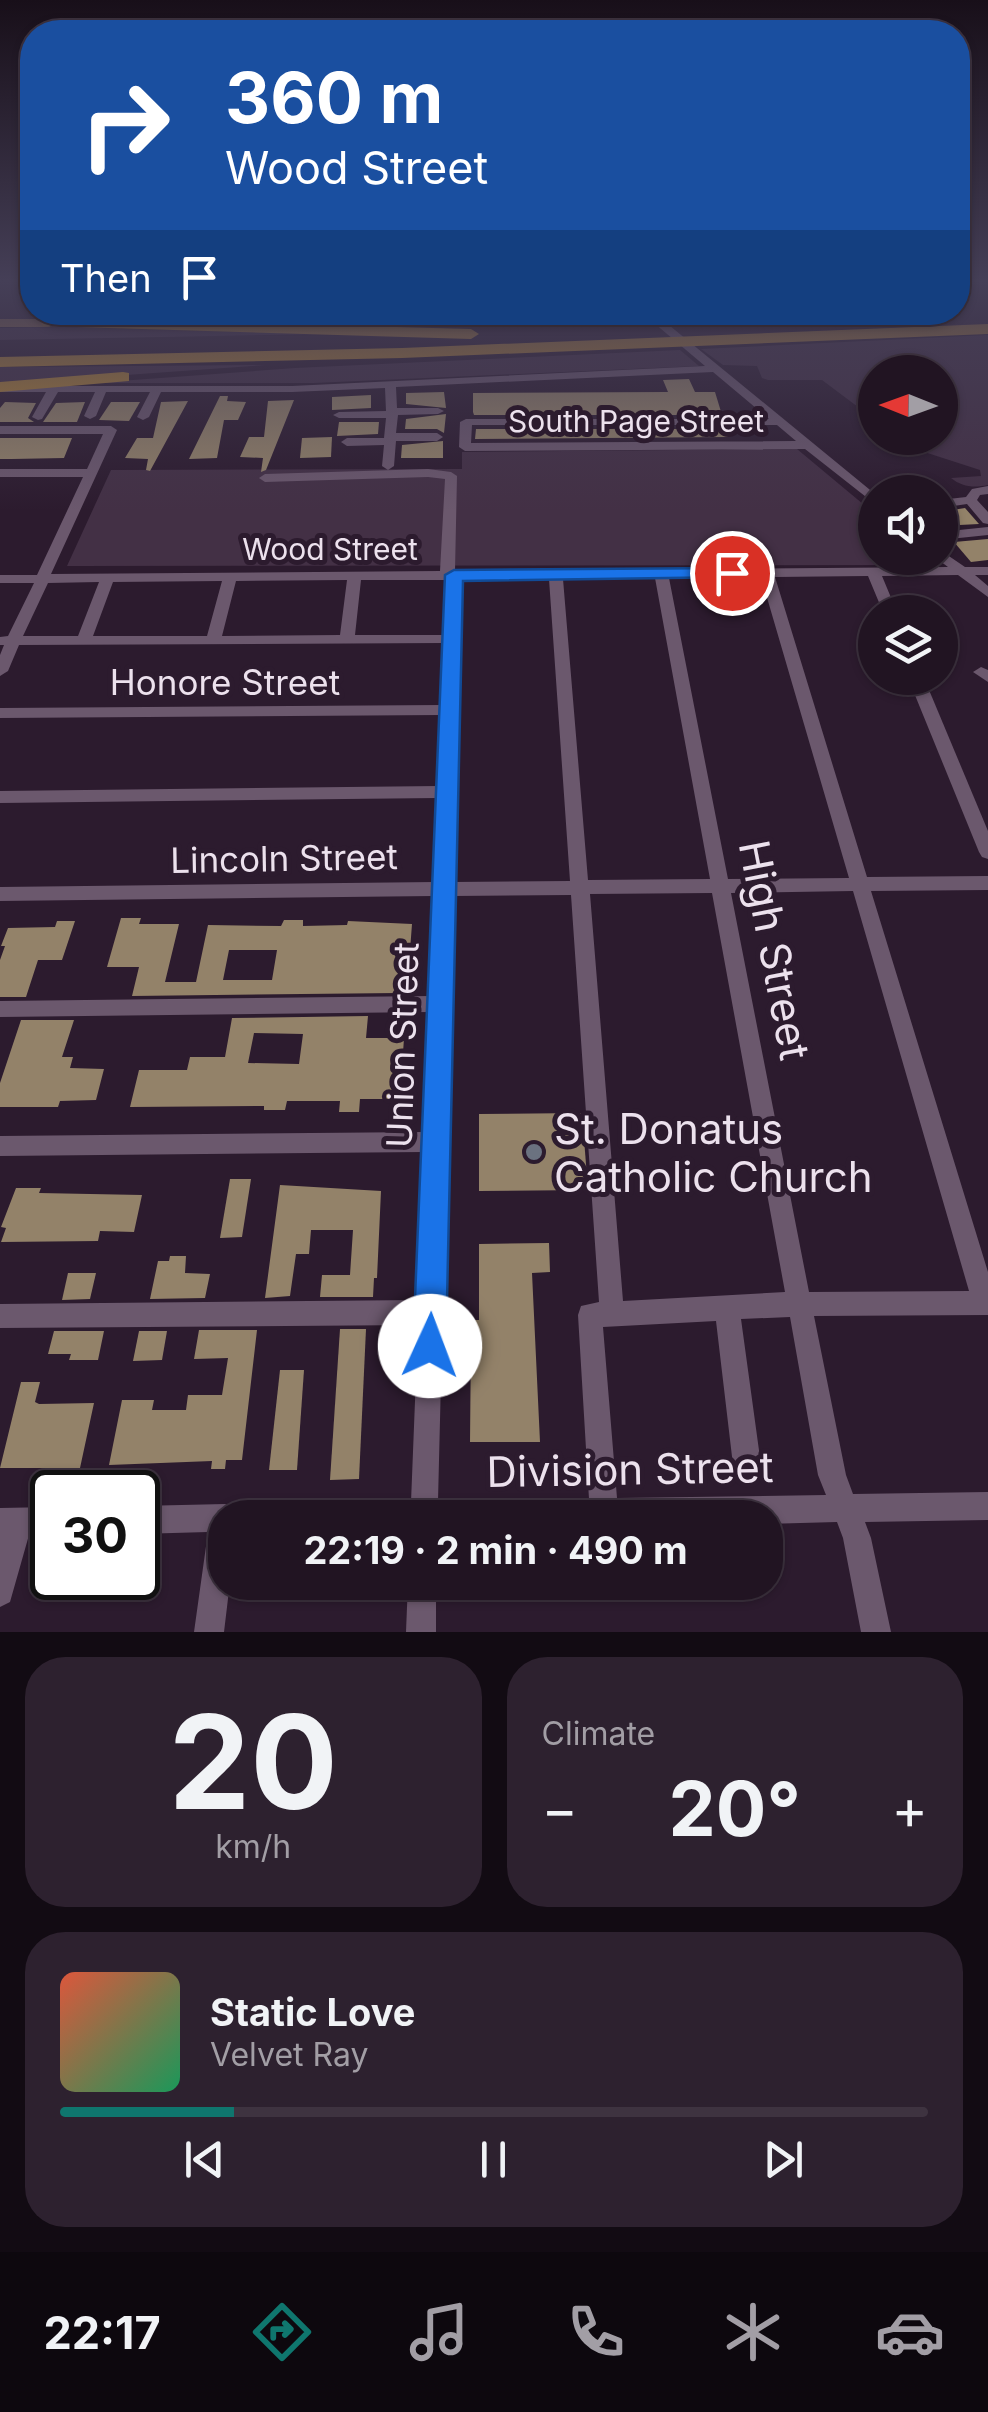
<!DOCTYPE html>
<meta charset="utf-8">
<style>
:root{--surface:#211422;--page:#2d212f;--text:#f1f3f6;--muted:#a29ea5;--line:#3e3340;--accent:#0f766e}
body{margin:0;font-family:Inter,sans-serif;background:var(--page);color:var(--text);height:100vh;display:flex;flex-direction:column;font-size:38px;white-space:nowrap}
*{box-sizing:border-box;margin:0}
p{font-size:32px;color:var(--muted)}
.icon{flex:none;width:55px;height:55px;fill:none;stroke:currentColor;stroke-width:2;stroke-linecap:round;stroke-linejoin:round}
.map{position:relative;height:1632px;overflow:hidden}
.side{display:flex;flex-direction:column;gap:25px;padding:25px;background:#120b13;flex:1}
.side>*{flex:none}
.hud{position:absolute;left:20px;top:20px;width:950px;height:305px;border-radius:40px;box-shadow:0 2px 8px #0004,0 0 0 2px var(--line);background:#1a4fa0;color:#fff;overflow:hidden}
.needle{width:65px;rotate:271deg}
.controls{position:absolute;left:858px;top:355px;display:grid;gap:20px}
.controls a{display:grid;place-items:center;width:100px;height:100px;border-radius:50%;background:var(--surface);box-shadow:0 2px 8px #0004,0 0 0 2px var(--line);font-size:50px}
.speed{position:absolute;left:30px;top:1470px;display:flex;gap:20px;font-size:50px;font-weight:700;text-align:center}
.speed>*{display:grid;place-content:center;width:130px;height:130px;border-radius:50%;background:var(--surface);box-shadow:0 2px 8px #0004,0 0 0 2px var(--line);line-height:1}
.speed .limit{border:5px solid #111;border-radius:15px;background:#fff;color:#111}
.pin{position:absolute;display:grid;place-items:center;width:85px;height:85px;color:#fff;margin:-42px;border:5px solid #fff;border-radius:50%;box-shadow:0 2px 10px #0007}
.me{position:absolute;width:110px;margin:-55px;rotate:2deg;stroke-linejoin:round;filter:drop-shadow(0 0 8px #0008)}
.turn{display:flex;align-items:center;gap:35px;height:210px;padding:0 40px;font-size:45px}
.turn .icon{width:130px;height:130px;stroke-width:2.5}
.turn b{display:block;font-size:70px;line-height:85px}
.then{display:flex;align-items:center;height:95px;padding:0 40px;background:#0003;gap:20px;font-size:38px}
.big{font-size:75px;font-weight:700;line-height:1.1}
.side .card{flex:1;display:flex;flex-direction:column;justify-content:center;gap:15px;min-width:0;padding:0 35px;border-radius:40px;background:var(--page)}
.side .dial{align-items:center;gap:0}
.dial b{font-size:130px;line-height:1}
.song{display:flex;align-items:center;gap:30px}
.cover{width:120px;height:120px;border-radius:15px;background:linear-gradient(135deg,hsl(10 70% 55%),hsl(150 70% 35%))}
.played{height:10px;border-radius:5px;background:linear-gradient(90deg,var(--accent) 20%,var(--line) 20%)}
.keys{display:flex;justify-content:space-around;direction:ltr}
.heat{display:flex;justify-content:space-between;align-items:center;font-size:55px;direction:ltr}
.side .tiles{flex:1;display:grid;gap:25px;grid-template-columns:1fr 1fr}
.card:last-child{grid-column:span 2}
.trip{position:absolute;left:208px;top:1500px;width:575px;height:100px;border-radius:40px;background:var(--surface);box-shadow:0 2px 8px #0004,0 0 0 2px var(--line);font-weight:700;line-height:100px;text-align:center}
.menu{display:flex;height:160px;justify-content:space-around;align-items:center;background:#0d080e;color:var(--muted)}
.menu .icon{width:70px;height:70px}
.menu .active{color:var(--accent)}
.menu b{font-size:45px;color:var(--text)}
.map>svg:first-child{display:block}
.green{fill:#433045}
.building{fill:#938269;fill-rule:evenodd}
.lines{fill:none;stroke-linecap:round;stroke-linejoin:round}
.minor{fill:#6b586d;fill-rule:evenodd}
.major{fill:#96734b;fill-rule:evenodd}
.highway{fill:#b38534;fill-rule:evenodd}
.route{fill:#1a73e8;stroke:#114b97;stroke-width:2.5}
.worship-dot{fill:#6b7280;stroke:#2c1b2e;stroke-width:4}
.labels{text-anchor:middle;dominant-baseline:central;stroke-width:10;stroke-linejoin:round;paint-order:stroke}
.far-street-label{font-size:30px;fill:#ece1ed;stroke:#2c1b2e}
.street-label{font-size:35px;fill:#ece1ed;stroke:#2c1b2e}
.near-street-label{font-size:42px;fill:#ece1ed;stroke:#2c1b2e}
.near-poi-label{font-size:42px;fill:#ece1ed;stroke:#2c1b2e;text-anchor:start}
</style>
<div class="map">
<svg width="988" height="1632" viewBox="0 0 988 1632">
<rect width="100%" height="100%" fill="#2c1b2e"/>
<g class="green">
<path d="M479,312l151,1 12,9 -129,5 -364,-5z"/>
<path d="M660,313h223l-214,8z"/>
<path d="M64,327l254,7 -318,6v-12z"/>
<path d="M988,335v150c-14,3 -26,2 -37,-7l30,-2 -1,-6 -68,-22 -6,-8 34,-2v-66h-65v39l-17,-4 -36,-27h-54l-6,-2 -5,-12 -34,-1 -22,-16z"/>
<path d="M680,350l19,16 -385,17h-222l203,-15z"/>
<path d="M266,365l-266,19v-17z"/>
<path d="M797,449l78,65v44h42l-3,7 -847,1 44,-96 351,-1v-17z"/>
</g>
<g class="building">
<path d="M689,379l6,13h20l7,23h-248l-1,-3v-19l195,-1 -5,-12z"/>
<path d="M444,392l2,16 -40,-4v-11z"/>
<path d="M371,395v13l-39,2v-13z"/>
<path d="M220,396h8l-1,5 19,1 -8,18h-14l-7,38 -28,1z"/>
<path d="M294,400l-28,70 -5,2 2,-14 -23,-1 9,-20h15l4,-36z"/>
<path d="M188,401l-38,70 -4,-1 2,-11 -23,-1 12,-20h16l8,-36z"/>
<path d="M5,402l31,1 -8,15 6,4h-34v-14z"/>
<path d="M85,402l-8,20h-34l13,-19z"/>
<path d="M111,402h29l-11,19 -30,-1z"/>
<path d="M446,414l-2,19 -7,-4h-32l1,-10z"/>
<path d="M339,422h40l-1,12 -41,2z"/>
<path d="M476,429h250l2,8 -253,2z"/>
<path d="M332,437l-1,20 -31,1 2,-20z"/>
<path d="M0,438h72l-8,20 -52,1h-12z"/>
<path d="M443,441v17h-42l1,-13z"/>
<path d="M965,508l14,16 -39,2v-14z"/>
<path d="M988,539v21l-17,2 -17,-20z"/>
<path d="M121,918h20l-2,6h40l-14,58h31l12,-57 73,1 3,-6h19v6l44,-1 1,-4 64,3 -3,40h-11v29l-266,3 7,-29h-32zM229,950h48l-5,30h-49z"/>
<path d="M57,921h18l-13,39h-24l-12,37h-26v-37l5,-14h-4l7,-18 47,-1z"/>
<path d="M368,1016l-2,22h38l-4,61h-40l-1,13h-20l1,-11h-53l-2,9h-21v-4l-134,1 9,-37h48l3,-13h35l7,-39zM254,1033l49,1 -4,30 -51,-1z"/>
<path d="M21,1020h53l-12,37h11l-3,11 34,1 -8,31 -36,1 -2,6h-58v-24z"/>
<path d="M582,1113l6,77 -109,1v-77z"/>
<path d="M230,1179h21l-9,58 -22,1z"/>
<path d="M280,1185l101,6 -4,87h-3l-1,19h-53l2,-22h28l3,-45h-42l-2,24h-13l-6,42 -25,2z"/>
<path d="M16,1188h25l-2,5 103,2 -8,37 -34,-1 -2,10 -97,1 5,-14 -5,-1z"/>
<path d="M549,1243l1,29 -18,1 8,169h-70l1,-107h-7v-15h15v-76z"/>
<path d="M170,1256h16l-1,17 25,1 -5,24 -55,1 8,-38h11z"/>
<path d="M68,1273h28l-6,26 -28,1z"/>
<path d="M340,1329h26l-7,150 -29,1z"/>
<path d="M199,1330h58l-15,130h-16l-1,9h-14l1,-8 -103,4 13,-65h32l-2,10h34l2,-15h34l6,-37 -34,1z"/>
<path d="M54,1331h50l-6,29h-29l2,-6h-23z"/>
<path d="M139,1331h28l-5,29 -29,1z"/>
<path d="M280,1370h24l-7,100h-28z"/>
<path d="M21,1382h19l-5,20 4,2 55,-1 -14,65h-80z"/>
</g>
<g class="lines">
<g class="minor">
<path d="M288,312h114l-5,3 -279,9 -5,-3 5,-3z"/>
<path d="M641,312h12l222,182v10l-70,-55 -340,2 -6,-4 1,-25 6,-3h303l-56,-47 -317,15 1,21h41l6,3 -6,3 -40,1 -2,18h41l6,4 -6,4h-41l-2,25 -6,4 -6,-4 2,-21 -37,1 -6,-4 6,-4h37l2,-20h-47l-6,-3 6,-3 47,-1 -1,-23 -93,4h-131l-12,25 -6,3 -6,-3 13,-25h-44l-10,24 -6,3 -6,-3 11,-24h-37l-16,27 -4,1 -6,-3 14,-25h-46v-6h292l413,-20zM472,425h305l19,16 -325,2z"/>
<path d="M0,426h111l6,4 -66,144 389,-3 5,-92 -17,-2 -163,5 -6,-4 6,-4 163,-5 23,3 6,4 -2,95 493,-4 -12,-9h4v-8l25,17h23v8h-13l13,11v11l-30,-22 -76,1 15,36h-14l-15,-36 -93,1 92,300 121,-1v14l-117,1 117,381v43l-174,1 32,159 7,19 135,-2v28l-123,2 6,16 20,94h-30l-18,-94 -6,-16 -72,2v-6h-506l4,-10 10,-4 138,-2 7,-177 -418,3v-24l419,-4 5,-148 -424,4v-20l425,-4 5,-120 -430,5v-16l431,-5 3,-100 -434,5v-14l435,-5 3,-84 -438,5v-12l439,-5 3,-71 -442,3v-10l442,-3 2,-62 -425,2 -11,26 -8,5v-21l4,-10h-4v-8l8,-1 26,-53h-34v-8h37l46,-98h-83v-8h87l16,-35h-103zM761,577l88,301 -121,1 -59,-301zM655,578l55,301 -122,1 -25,-301zM461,579h88l21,302 -117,1zM347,580l-7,55 -118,1 14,-55zM361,580h86l-2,55h-90zM222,581l-15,55h-114l20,-54zM99,582l-21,54h-55l25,-53zM853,891l116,400 -160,1 -78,-399zM712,893l73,399 -162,9 -33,-407zM571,895l28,407 -18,4 -3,9 11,184 -151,2 15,-605zM790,1317l28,158 8,20 -209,3 -14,-171 113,-6 17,144 4,10 10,4 10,-4 4,-10 -20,-146z"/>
<path d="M988,486v8l-8,1 -3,5 11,12v12l-5,-1 -16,-19 -27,4v-8l26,-3 6,-8z"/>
<path d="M988,527v8l-48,5v-8z"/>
<path d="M981,667l7,3v12l-15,-10z"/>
<path d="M908,678h16l64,153v28l-6,-2 -3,-5z"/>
<path d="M225,1504l10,4 4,10h-14v64h5l-6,50h-30l14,-100 -70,2v-28z"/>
<path d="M52,1507v28h-23l-19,67 -10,5v-99z"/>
<path d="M408,1582h28v50h-30z"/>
</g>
<path class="major" d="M0,319h49l7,4 -7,4h-49z"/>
<g class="highway">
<path d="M49,318l422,11 8,5 -8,5 -428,-13 -2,-3z"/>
<path d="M988,324v10l-586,24 -402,9v-10l402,-9z"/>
<path d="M123,372l6,1v8l-129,11v-10z"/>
</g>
</g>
<linearGradient id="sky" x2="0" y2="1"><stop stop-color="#180f19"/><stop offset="0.55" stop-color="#453f57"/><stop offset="1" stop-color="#453f57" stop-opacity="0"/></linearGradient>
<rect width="988" height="511" fill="url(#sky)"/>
<path class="route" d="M732,568l6,1v8l-275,4 -17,765 -5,11 -11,5 -12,-5 -5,-11 32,-771 9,-5z"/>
<circle class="worship-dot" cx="534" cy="1152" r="10"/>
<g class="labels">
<g class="far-street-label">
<text x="636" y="421">South Page Street</text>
<text x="330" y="549">Wood Street</text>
</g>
<g class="street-label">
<text x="225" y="682">Honore Street</text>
<text transform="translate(284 858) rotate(-1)">Lincoln Street</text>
<text transform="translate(402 1045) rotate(-88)">Union Street</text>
</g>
<g class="near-street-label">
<text transform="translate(775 950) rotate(79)">High Street</text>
<text transform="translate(630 1469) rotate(-1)">Division Street</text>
</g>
<g class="near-poi-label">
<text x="554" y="1128">St. Donatus<tspan x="554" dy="48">Catholic Church</tspan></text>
</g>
</g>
</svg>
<div class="controls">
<a><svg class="needle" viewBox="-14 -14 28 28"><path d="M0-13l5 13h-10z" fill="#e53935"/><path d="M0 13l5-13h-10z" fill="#a29ea5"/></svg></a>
<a><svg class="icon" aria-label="sound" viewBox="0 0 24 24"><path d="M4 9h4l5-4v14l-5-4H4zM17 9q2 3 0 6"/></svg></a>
<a><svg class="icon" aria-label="layers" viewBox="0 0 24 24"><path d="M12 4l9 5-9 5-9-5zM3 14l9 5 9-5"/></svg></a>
</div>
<div class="speed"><div class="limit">30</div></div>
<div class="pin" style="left:732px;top:573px;background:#d93025"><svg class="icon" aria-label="arrive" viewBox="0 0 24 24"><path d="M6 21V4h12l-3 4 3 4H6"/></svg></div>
<svg class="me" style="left:430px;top:1346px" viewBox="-20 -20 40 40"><circle r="19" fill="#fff"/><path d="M0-13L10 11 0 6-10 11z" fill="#1a73e8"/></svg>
<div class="trip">22:19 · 2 min · 490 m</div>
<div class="hud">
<div class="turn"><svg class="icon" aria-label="right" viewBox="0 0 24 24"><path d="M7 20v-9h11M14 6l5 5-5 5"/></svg><div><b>360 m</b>Wood Street</div></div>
<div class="then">Then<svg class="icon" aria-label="arrive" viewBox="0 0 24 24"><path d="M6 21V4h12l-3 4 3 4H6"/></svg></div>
</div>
</div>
<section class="side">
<div class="tiles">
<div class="card dial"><b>20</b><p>km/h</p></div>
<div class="card"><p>Climate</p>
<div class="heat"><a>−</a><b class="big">20°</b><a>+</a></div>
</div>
<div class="card">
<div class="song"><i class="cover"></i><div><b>Static Love</b><p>Velvet Ray</p></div></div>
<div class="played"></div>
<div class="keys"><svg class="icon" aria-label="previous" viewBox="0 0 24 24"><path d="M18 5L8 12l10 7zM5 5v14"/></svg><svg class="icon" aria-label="pause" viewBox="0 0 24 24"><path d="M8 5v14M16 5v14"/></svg><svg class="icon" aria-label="next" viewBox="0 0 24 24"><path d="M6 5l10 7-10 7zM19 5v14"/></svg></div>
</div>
</div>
</section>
<nav class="menu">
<b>22:17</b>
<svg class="icon active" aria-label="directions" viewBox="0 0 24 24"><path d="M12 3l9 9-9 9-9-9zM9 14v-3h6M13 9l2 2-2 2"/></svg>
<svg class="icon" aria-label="music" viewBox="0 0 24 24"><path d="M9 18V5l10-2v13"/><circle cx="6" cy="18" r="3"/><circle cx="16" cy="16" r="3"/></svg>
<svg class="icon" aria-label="phone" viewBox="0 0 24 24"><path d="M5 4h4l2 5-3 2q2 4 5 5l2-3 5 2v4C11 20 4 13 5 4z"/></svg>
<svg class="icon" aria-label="climate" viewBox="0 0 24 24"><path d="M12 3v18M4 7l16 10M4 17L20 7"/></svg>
<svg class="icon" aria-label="car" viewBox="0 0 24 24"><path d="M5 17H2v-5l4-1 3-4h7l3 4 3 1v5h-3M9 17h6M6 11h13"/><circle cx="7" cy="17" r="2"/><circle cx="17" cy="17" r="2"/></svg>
</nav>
